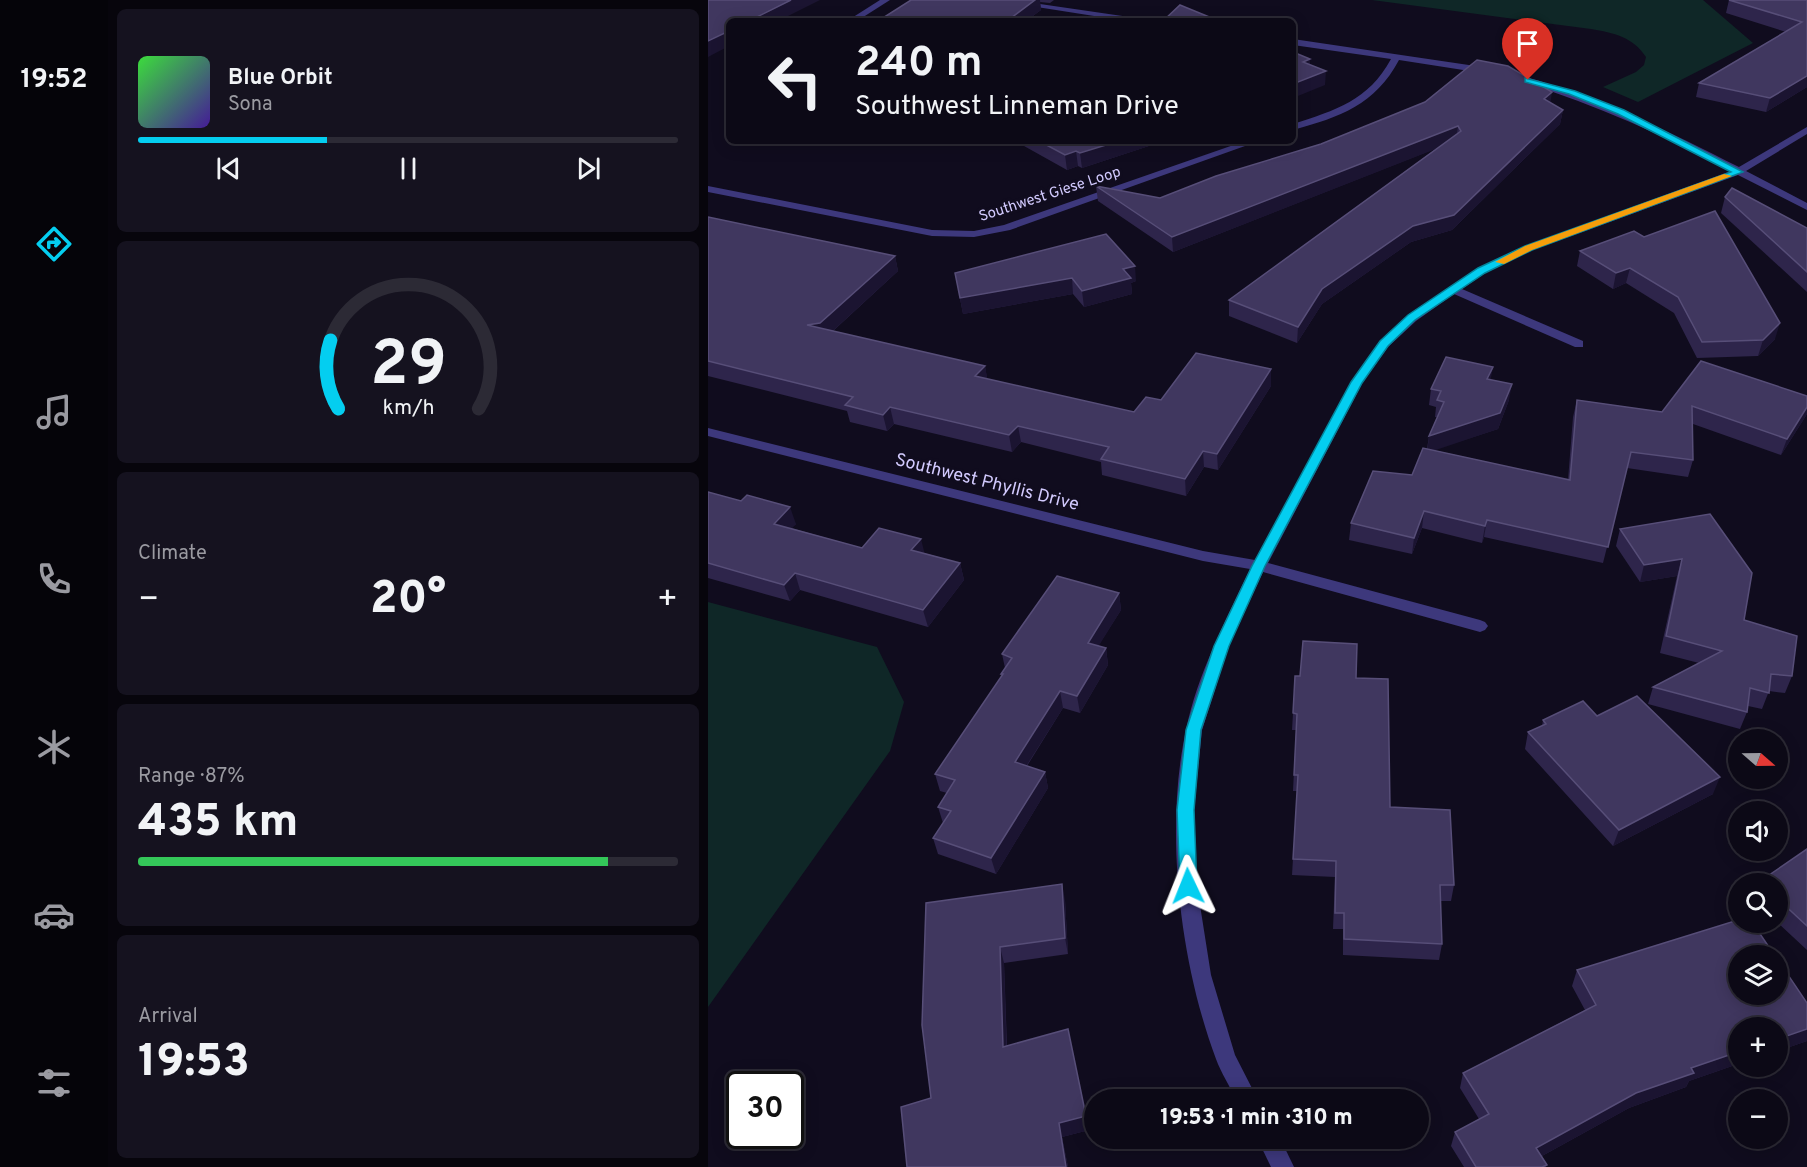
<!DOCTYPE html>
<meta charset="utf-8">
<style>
:root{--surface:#0c0916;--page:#15121f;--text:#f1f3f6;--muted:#9a9aa1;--line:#2c2a35;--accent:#04cef0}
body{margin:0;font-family:Overpass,sans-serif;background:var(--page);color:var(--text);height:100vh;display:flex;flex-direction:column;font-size:22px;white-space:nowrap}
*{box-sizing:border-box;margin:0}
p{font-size:20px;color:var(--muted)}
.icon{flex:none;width:33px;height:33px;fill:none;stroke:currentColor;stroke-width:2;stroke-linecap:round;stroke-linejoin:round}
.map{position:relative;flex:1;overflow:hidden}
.sheet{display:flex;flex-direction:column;gap:9px;padding:9px;background:#07050c;width:600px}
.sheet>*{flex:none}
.hud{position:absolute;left:18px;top:18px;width:570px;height:126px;border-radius:9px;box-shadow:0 3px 15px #0003,0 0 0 2px var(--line);background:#0c0916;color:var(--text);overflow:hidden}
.needle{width:39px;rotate:110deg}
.controls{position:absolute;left:1020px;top:729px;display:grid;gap:12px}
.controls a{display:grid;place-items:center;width:60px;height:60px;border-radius:50%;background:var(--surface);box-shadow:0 3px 15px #0003,0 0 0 2px var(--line);font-size:30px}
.speed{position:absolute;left:18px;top:1071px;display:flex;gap:12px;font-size:30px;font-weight:700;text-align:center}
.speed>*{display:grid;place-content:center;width:78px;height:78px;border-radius:50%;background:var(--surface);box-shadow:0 3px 15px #0003,0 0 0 2px var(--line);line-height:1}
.speed .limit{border:3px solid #111;border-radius:9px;background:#fff;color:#111}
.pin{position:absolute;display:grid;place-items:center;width:51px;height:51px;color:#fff;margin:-62px -26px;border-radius:50% 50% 50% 0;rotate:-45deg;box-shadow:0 0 6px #0007}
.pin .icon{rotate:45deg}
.me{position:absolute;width:66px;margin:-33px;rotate:358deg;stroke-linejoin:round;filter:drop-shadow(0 0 4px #0008)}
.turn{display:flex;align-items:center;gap:21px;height:126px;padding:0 30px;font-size:27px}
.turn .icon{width:78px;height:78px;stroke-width:2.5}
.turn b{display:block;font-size:42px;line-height:51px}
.big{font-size:45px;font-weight:800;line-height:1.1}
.sheet .card{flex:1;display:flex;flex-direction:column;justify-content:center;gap:9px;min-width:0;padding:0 21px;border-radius:9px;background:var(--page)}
.sheet .dial{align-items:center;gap:0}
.dial svg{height:156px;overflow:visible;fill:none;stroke:var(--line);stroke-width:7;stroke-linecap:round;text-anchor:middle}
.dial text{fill:var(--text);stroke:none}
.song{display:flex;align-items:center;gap:18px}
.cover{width:72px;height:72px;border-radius:9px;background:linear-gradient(135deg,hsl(120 70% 55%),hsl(260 70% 35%))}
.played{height:6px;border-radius:3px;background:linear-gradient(90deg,var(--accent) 35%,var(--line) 35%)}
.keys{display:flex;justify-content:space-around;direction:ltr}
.heat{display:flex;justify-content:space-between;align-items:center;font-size:33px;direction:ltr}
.charge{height:9px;border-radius:4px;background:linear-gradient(90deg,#34c759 87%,var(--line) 0)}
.trip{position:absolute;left:376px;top:1089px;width:345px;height:60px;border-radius:30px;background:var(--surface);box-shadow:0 3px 15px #0003,0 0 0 2px var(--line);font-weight:800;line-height:60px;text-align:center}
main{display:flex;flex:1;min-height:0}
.dock{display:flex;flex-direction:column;width:108px;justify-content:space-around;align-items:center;background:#050409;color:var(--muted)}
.dock .icon{width:42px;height:42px}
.dock .selected{color:var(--accent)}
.dock b{font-size:27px;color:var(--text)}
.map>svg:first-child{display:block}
.green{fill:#0f2727}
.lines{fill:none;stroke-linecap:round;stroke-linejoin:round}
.minor{fill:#3d387c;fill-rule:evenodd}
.wall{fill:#2e254b}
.shaded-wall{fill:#1b1431}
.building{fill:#40375f;stroke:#574e78;stroke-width:1.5}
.route{fill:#04cef0;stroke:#03869c;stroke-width:1.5}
.slow{fill:#f59e0b}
.labels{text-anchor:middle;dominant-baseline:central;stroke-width:6;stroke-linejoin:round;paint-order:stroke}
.far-street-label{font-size:15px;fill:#d2cafe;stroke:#100c1e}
.street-label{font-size:18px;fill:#d2cafe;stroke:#100c1e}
</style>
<main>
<nav class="dock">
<b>19:52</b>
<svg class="icon selected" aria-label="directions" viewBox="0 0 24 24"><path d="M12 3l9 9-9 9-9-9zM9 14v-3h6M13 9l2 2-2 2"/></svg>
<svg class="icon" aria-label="music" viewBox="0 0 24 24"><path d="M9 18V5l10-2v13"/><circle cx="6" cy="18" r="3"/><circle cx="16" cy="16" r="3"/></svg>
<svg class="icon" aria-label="phone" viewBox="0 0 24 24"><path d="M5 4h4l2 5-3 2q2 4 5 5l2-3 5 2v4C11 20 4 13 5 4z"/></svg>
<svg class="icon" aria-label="climate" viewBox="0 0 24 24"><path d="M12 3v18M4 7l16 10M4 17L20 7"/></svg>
<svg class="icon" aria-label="car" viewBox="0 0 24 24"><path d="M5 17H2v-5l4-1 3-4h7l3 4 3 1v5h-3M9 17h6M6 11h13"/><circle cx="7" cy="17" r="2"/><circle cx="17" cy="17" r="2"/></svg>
<svg class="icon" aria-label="filters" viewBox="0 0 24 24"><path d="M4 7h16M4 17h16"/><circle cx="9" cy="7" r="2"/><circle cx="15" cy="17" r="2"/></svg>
</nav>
<section class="sheet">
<div class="card">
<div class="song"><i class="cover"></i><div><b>Blue Orbit</b><p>Sona</p></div></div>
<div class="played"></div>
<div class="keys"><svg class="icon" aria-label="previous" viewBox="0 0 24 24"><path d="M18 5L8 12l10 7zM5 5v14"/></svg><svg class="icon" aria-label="pause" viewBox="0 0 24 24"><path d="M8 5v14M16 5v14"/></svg><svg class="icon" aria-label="next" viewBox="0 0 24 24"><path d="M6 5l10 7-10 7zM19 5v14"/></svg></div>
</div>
<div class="card dial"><svg viewBox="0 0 100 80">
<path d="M14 69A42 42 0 1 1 86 69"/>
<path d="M14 69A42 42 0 0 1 10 34" stroke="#04cef0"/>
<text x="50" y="56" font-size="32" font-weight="700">29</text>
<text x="50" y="72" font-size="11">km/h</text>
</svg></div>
<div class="card"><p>Climate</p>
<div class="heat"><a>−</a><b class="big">20°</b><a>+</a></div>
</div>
<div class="card"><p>Range · 87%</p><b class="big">435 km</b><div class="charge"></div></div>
<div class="card"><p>Arrival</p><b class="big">19:53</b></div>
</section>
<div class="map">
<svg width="1099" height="1167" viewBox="0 0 1099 1167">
<rect width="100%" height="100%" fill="#100c1e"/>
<g class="green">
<path d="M664,0h331l50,43 -115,59 -35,-15 33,-15 8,-7 2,-8c-13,-20 -32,-24 -55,-28z"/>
<path d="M0,602l169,45 27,55 -14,49 -182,256z"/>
</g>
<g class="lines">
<g class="minor">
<path d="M172,0h10l-33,21h-10z"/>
<path d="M284,0h21l130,19 4,2h-21z"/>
<path d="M585,39l196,29 4,3 -4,3 -90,-14c-24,45 -59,57 -106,70v-6c43,-14 75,-23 98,-65l-98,-14z"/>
<path d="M807,74c79,21 151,56 224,93l68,-40v7l-61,37 61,32v7l-69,-35 -205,75 -48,23 -23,16 121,52v6h-8l-121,-53 -38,27 -28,26 -25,35 -95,181 212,57 5,2 3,4 -3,4 -5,2 -217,-60 -34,74 -27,84 -8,80 3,76 14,89 24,80 23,45h-22c-6,-14 -15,-27 -20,-41 -36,-96 -52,-229 -30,-329 11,-55 40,-110 64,-161l-47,-8 -495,-125v-8l495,123 52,9 96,-178 29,-41 28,-26 69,-46 48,-23 206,-75c-71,-37 -142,-70 -219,-92v-4z"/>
<path d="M537,141h14l-249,89 -36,7 -42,-1 -224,-44v-6l224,44 42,1 30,-6z"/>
<path d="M549,1138h23l14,29h-23z"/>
</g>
</g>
<g class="wall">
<path d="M203,0h143l-4,3 -10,-1 1,8 -15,11h-148z"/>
<path d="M1021,0h78v87l-41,25 -70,-15 3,-14 87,-51 -60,-19z"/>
<path d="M843,103l12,7 -3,14 -108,106 -41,12 -89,62 -25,39 -68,-27v-16l208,-152 -264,104 -75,-51 -2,-15 64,12z"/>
<path d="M307,141h149l-82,27 -4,-2 -11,4z"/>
<path d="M1017,197l82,31v64l-86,-79z"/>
<path d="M0,217l187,39 3,15 -65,60 152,35 2,13 147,33 27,-12 110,-14 -53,84 -14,-3 -18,29 -84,-21 -1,-13 -80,-20 -9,10 -118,-28 -7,7 -37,-9 -3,-11 -139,-35z"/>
<path d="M926,231l141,108 -17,17 -61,2 -23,-45 -48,-30 -13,6 -36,-23 3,-15z"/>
<path d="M247,273l181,8 -5,2 1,11 -48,13 -11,-13 -110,20z"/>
<path d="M993,361l106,35v18l-26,41 -88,-31v36l-5,17 -61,-9 -24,95 -119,-26 -2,6 -60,-15 -10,26 -63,-14 2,-17 61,-48 15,-26 2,-13 8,-19h-2l1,-10 -7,-2 2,-16 60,-9 18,20 -11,29 -65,21 135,30 5,-63 4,-17 85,12z"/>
<path d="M0,492l88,32 -5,4 71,20 62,5 36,10 4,17 -36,47 -128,-37 -10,11 -82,-23z"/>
<path d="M1002,514l34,106 48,56 -7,17 -16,-2 -7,18 -14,-3 -1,6 -7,17 -92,-25 5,-17 46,-24 -39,-10 17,-77 -37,6 -24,-36 4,-17z"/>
<path d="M411,593l2,17 -23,36 8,2 2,17 -28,48 -17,-5 -36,58 18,6 3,16 -52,86 -58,-20 -5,-16 10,-15 -5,-16 9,-14 -7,-2 -5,-17 67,-98 -1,-2 4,-6 -3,-14z"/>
<path d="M648,678l34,129 64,78 -3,16h-11l2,43 -3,16 -96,-5v-26h-10l2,-52 -43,-2 5,-84h-4l3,-61h-4l1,-17z"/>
<path d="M889,716l116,78 -100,52 -88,-97 3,-17 14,-6 1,-6z"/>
<path d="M1099,849v101l-30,-28 1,-38h-20z"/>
<path d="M357,900l3,54 -64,9 3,83 82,84 -27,7 6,30h-161l24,-69 -5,-195z"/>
<path d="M869,970l230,33v38l-29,10 -40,-23v36l-49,17 -3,6 -57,21 -87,48 5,9 -1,2h-82l-13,-21 4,-14 24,-13 -19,-31 3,-15 122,-63 -13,-24z"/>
</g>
<g class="shaded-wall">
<path d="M83,0h29l-42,21h-29z"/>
<path d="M327,0h5l1,10 -15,11h-19z"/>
<path d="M21,31v15l-21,11v-16z"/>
<path d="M602,59v14l-7,-11z"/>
<path d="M618,71l-1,14 -32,13v-14z"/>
<path d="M1099,76v11l-41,25 4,-14z"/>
<path d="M844,92l-2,14 -6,-7z"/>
<path d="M855,110l-3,14 -108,106 -41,12 -89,62 -25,39 1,-16 24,-38z"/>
<path d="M750,126l-2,15 -283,111 -1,-15z"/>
<path d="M411,141h45l-82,27 -2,-15z"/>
<path d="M368,151l2,15 -11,4 -2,-15z"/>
<path d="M187,256l3,15 -74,68 -17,-14z"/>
<path d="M427,266l1,15 -5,2 1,11 -48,13 -2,-16 41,-22z"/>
<path d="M922,268l-4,15 -13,6 3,-16z"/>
<path d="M364,278l1,16 -110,20 -3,-16z"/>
<path d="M1072,323l-5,16 -17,17 5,-16z"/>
<path d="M277,366l3,16 -13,-6z"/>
<path d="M785,367l-3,16 -3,-4z"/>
<path d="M563,369v17l-53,84 -1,-16z"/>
<path d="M804,384l-3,16 -11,29 -71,24 2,-17z"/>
<path d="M182,407l4,17 -7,7 -4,-16z"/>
<path d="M1099,407v7l-26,41 6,-16z"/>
<path d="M310,426l3,16 -9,10 -3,-17z"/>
<path d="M495,451l1,16 -18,29 -1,-17z"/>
<path d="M82,507l6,17 -16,17 -6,-17z"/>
<path d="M716,511l-2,17 -10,26 2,-16z"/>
<path d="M779,520l-3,17 -2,6 3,-17z"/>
<path d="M213,539l4,16 -14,-5z"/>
<path d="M974,559l-5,17 -37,6 4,-17z"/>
<path d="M252,563l4,17 -36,47 -5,-17z"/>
<path d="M87,573l5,17 -10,11 -6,-16z"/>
<path d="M411,593l2,17 -31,50 -2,-17z"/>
<path d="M398,648l2,17 -28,48 -3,-17z"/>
<path d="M352,691l3,17 -45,71 -3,-17z"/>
<path d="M337,772l3,16 -52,86 -5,-16z"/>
<path d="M1012,777l-7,17 -100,52 6,-16z"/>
<path d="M354,884l3,16 3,54 -3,-16z"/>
<path d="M292,947l4,16 3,99 -4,-15z"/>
<path d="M360,1029l21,101 -27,7 6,30h-2l-7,-44z"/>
<path d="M1099,1029v12l-29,10v-12z"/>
<path d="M1030,1052v12l-49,17 -3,6 -57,21 -98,54 5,-14 100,-55 55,-25z"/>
</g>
<g class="building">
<path d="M0,0h83l-42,21h-20v10l-21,10z"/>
<path d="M203,0h124l-28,21h-129z"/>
<path d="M1021,0h78v76l-37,22 -71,-15 103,-61z"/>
<path d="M472,5l39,16h-56z"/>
<path d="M585,52l17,7 -7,3 23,9 -33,13z"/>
<path d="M769,60l31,6 44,26 -8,7 19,11 -109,105 -41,11 -91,63 -24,38 -69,-27 232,-169 -3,-5 -286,111 -76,-51 64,12 56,-22 105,-32 104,-42z"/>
<path d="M331,141h80l-39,12 -4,-2 -11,4z"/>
<path d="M1024,188l75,40v44l-82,-75z"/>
<path d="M1007,211l65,112 -17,17 -61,2 -24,-45 -48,-29 -14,5 -36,-22 54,-20 10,6z"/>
<path d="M0,217l187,39 -75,67 -13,2 178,41 -10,10 159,36 12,-15 15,3 35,-47 75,16 -54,85 -14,-3 -18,28 -84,-20 8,-12 -91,-21 -9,9 -119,-28 -7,8 -38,-10 8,-8 -145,-36z"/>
<path d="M398,234l29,32 -12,3 8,9 -49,13 -10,-13 -112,20 -5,-25z"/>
<path d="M738,357l47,10 -6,12 25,5 -12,29 -71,23 15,-34 -7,-2 4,-9 -10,-2z"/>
<path d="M993,361l106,35v11l-20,32 -95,-33 1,54 -62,-8 -23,95 -121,-27 -2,6 -61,-15 -10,27 -63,-15 22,-52 39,4 11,-27 147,32 7,-80 85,12z"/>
<path d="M0,492l33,9 6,-6 43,12 -16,17 88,24 17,-20 42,11 -10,11 49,13 -37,47 -128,-37 -11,12 -76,-22z"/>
<path d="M1002,514l42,59 -8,47 53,16 -5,40 -21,-2 -2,19 -19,-5 -3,24 -94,-25 69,-36 -56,-15 16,-77 -38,6 -24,-36z"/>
<path d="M349,576l62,17 -31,50 18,5 -29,48 -17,-5 -45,71 30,10 -54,86 -58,-20 18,-27 -13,-4 17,-27 -20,-6 68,-100h-2l11,-16 -10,-4z"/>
<path d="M595,641l54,3 -1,34 32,1 2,128 60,3 4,75h-14l2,59 -98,-5v-26h-9l1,-52 -43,-2 5,-84h-4l3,-61 -4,-1 2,-37h5z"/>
<path d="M929,696l83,81 -101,53 -91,-98 18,-8 -3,-4 40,-19 14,15z"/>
<path d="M1099,849v77l-29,-27v-15h-18l-1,-2z"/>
<path d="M354,884l3,54 -65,9 3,100 65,-18 18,87 -27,7 7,44h-159l-6,-60 30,-9 -9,-73 4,-122z"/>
<path d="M1030,920v2h14l23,34h-37v38h40v-34l29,43v26l-29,10v-11h-40v24l-47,16 3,5 -58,20 -100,55 11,17 -5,2h-66l-21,-35 34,-18 -26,-41 133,-68 -19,-35z"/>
</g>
<path class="route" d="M817,78l50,13 49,19 119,62 -211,78 -47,23 -70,47 -27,26 -26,37 -97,183 -36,80 -28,84 -7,80 3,76 -3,5 -6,2 -6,-2 -2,-5 -3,-76 9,-80 28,-84 38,-80 99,-184 29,-41 28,-26 70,-47 47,-22 206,-74 -113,-58 -49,-20 -44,-12z"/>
<path class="slow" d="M1016,174l8,2 -200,74 -28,14 -9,-2 30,-16z"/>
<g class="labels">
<g class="far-street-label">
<text transform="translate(342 195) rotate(-18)">Southwest Giese Loop</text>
</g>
<g class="street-label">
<text transform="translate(279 483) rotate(14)">Southwest Phyllis Drive</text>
</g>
</g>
</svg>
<div class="controls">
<a><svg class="needle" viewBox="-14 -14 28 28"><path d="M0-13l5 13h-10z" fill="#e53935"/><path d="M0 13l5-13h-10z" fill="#9a9aa1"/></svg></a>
<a><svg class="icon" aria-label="sound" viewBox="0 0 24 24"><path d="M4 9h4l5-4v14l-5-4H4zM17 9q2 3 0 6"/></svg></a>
<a><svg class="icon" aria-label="search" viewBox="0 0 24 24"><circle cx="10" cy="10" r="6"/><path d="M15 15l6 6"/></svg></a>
<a><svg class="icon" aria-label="layers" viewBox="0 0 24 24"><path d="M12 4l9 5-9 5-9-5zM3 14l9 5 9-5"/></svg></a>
<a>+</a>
<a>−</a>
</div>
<div class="speed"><div class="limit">30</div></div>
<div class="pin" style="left:820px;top:80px;background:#d93025"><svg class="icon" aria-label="arrive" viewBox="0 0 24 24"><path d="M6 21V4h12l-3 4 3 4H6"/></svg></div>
<svg class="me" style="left:480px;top:886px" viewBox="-20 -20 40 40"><path d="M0-17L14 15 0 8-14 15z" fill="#04cef0" stroke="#fff" stroke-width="4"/></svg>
<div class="trip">19:53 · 1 min · 310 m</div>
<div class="hud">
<div class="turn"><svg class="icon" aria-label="left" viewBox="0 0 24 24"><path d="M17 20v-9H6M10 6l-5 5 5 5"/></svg><div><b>240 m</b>Southwest Linneman Drive</div></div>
</div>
</div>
</main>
